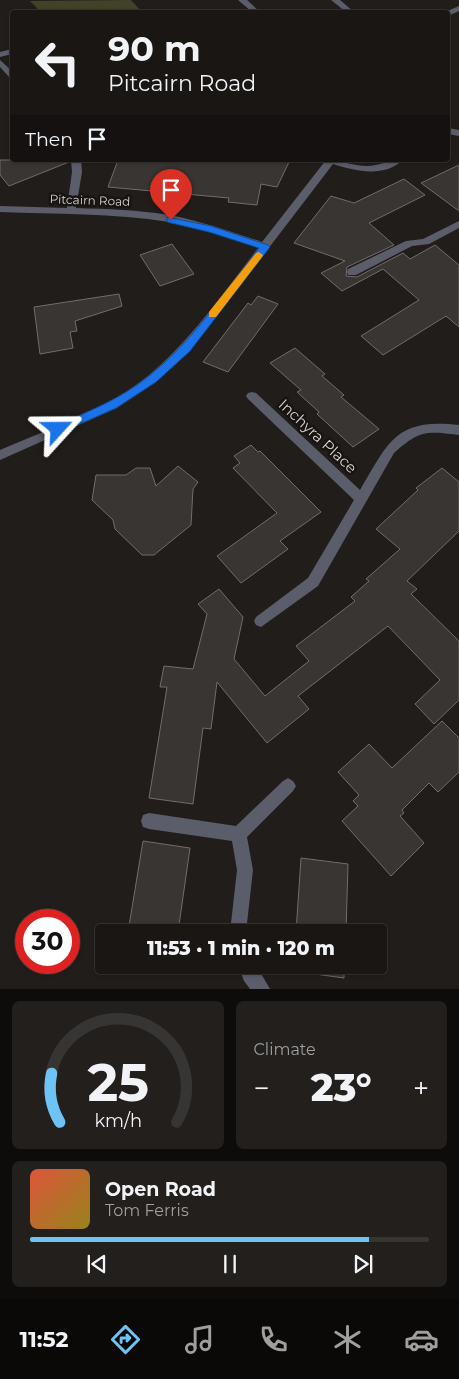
<!DOCTYPE html>
<meta charset="utf-8">
<style>
:root{--surface:#191614;--page:#221f1d;--text:#f1f3f6;--muted:#9f9fa0;--line:#373534;--accent:#6fc2f4}
body{margin:0;font-family:Montserrat,sans-serif;background:var(--page);color:var(--text);height:100vh;display:flex;flex-direction:column;font-size:19px;white-space:nowrap}
*{box-sizing:border-box;margin:0}
p{font-size:16px;color:var(--muted)}
.icon{flex:none;width:28px;height:28px;fill:none;stroke:currentColor;stroke-width:2;stroke-linecap:round;stroke-linejoin:round}
.map{position:relative;height:989px;overflow:hidden}
.side{display:flex;flex-direction:column;gap:12px;padding:12px;background:#0e0c0b;flex:1}
.side>*{flex:none}
.banner{position:absolute;left:10px;top:10px;width:440px;height:152px;border-radius:5px;box-shadow:0 1px 4px #0004,0 0 0 1px var(--line);background:#191614;color:var(--text);overflow:hidden}
.speed{position:absolute;left:15px;top:909px;display:flex;gap:10px;font-size:25px;font-weight:700;text-align:center}
.speed>*{display:grid;place-content:center;width:65px;height:65px;border-radius:50%;background:var(--surface);box-shadow:0 1px 4px #0004,0 0 0 1px var(--line);line-height:1}
.speed .limit{border:8px solid #d22;background:#fff;color:#111}
.pin{position:absolute;display:grid;place-items:center;width:42px;height:42px;color:#fff;margin:-51px -21px;border-radius:50% 50% 50% 0;rotate:-45deg;box-shadow:0 0 5px #0007}
.pin .icon{rotate:45deg}
.me{position:absolute;width:55px;margin:-28px;rotate:66deg;stroke-linejoin:round;filter:drop-shadow(0 0 4px #0008)}
.turn{display:flex;align-items:center;gap:18px;height:105px;padding:0 15px;font-size:22px}
.turn .icon{width:65px;height:65px;stroke-width:2.5}
.turn b{display:block;font-size:35px;line-height:42px}
.then{display:flex;align-items:center;height:48px;padding:0 15px;background:#0003;gap:10px;font-size:19px}
.big{font-size:38px;font-weight:800;line-height:1.1}
.side .widget{flex:1;display:flex;flex-direction:column;justify-content:center;gap:8px;min-width:0;padding:0 18px;border-radius:8px;background:var(--page)}
.side .dial{align-items:center;gap:0}
.dial svg{height:130px;overflow:visible;fill:none;stroke:var(--line);stroke-width:7;stroke-linecap:round;text-anchor:middle}
.dial text{fill:var(--text);stroke:none}
.song{display:flex;align-items:center;gap:15px}
.cover{width:60px;height:60px;border-radius:8px;background:linear-gradient(135deg,hsl(10 70% 55%),hsl(50 70% 35%))}
.played{height:5px;border-radius:2px;background:linear-gradient(90deg,var(--accent) 85%,var(--line) 85%)}
.keys{display:flex;justify-content:space-around;direction:ltr}
.heat{display:flex;justify-content:space-between;align-items:center;font-size:28px;direction:ltr}
.side .tiles{flex:1;display:grid;gap:12px;grid-template-columns:1fr 1fr}
.widget:last-child{grid-column:span 2}
.trip{position:absolute;left:95px;top:924px;width:292px;height:50px;border-radius:5px;background:var(--surface);box-shadow:0 1px 4px #0004,0 0 0 1px var(--line);font-weight:800;line-height:50px;text-align:center}
.tabs{display:flex;height:80px;justify-content:space-around;align-items:center;background:#0a0908;color:var(--muted)}
.tabs .icon{width:35px;height:35px}
.tabs .on{color:var(--accent)}
.tabs b{font-size:22px;color:var(--text)}
.map>svg:first-child{display:block}
.green{fill:#414227}
.building{fill:#393533;stroke:#726c6b}
.lines{fill:none;stroke-linecap:round;stroke-linejoin:round}
.minor{fill:#5c5d6a;fill-rule:evenodd}
.route{fill:#1a73e8;stroke:#114b97}
.slow{fill:#f59e0b}
.labels{text-anchor:middle;dominant-baseline:central;stroke-width:5;stroke-linejoin:round;paint-order:stroke}
.far-street-label{font-size:12px;fill:#d6d3d1;stroke:#181412}
.street-label{font-size:15px;fill:#d6d3d1;stroke:#181412}
</style>
<div class="map">
<svg width="459" height="989" viewBox="0 0 459 989">
<rect width="100%" height="100%" fill="#211d1b"/>
<path class="green" d="M131,0l11,12 -22,-1 -79,1 -11,-11z"/>
<g class="building">
<path d="M0,160h69v2l-60,24 -9,-11z"/>
<path d="M118,160h172l-13,27 -16,-3 -4,21 -29,-3 1,-4 -121,-11z"/>
<path d="M459,165v46l-38,-28z"/>
<path d="M404,179l21,16 -56,28 25,22 -47,22 -1,9 11,1 46,-24 7,6 25,-14 24,20v62l-13,-11 -63,39 -22,-19 58,-36 -36,-31 -41,22 -21,-18 24,-12 -51,-18 37,-47 23,7z"/>
<path d="M172,244l22,30 -34,12 -20,-31z"/>
<path d="M119,294l3,12 -47,15 2,10 -7,1 3,16 -33,6 -6,-47z"/>
<path d="M258,296l20,8 -50,68 -25,-10 45,-59 3,2z"/>
<path d="M295,348l30,26 -3,2 22,19 -3,2 38,32 -26,18 -36,-33 2,-2 -22,-20 4,-2 -31,-27z"/>
<path d="M251,445l7,7 2,-1 61,61 -41,29 8,8 -47,34 -24,-27 60,-43 -44,-45 7,-5 -6,-7z"/>
<path d="M178,466l20,16 -5,7 -2,36 -37,30h-12l-27,-26 -2,-9 -21,-20 4,-25h30l10,-7h14l6,18z"/>
<path d="M442,468l17,14v49l-52,50 10,8 -6,5 48,47v59l-25,24 -19,-20 25,-24 -52,-54 -90,70 11,13 -42,34 -50,-61 -6,47 -8,-1 -10,76 -44,-6 18,-111h-7l4,-21 29,3 14,-55 -9,-10 21,-15 24,28 -9,42 31,37 44,-35 -13,-15 59,-45 -4,-4 18,-16 -3,-2 34,-30 -24,-20 42,-39 -2,-2z"/>
<path d="M442,721l17,17v34l-21,20 -9,-9 -27,27 2,3 -4,3 24,27 -33,33 -49,-55 16,-15 -5,-5 6,-6 -21,-23 31,-28 23,24z"/>
<path d="M143,841l47,7 -12,84h-50z"/>
<path d="M301,858l47,6 -2,68h-50z"/>
<path d="M293,965h51v13l-51,-7z"/>
</g>
<g class="lines">
<g class="minor">
<path d="M238,0h9l13,12h-8z"/>
<path d="M331,0h9l14,12h-8z"/>
<path d="M459,6v5l-11,5v-4h-3z"/>
<path d="M12,49v5l-12,3v-5z"/>
<path d="M0,60l12,11v6h-3l-9,-10z"/>
<path d="M448,128l11,2v6l-11,-2z"/>
<path d="M71,160h10l1,12 -6,36c32,1 62,2 93,7 32,6 63,17 93,27l64,-82c14,0 27,6 41,6 12,0 22,-6 36,-6 -19,18 -48,11 -70,4l-143,187 -34,31 -39,26 -117,52v-10c50,-22 107,-40 149,-75 43,-36 75,-83 109,-127 -29,-10 -59,-21 -89,-26 -56,-9 -113,-8 -169,-10v-6l67,2 5,-36z"/>
<path d="M459,221v7l-30,16 -17,2 -56,29h-8l-1,-3 1,-3 58,-28 17,-2z"/>
<path d="M252,392l4,1 104,97c29,-49 36,-72 99,-65v10c-34,-4 -39,-5 -65,18l-76,133 -57,41 -5,-2 -2,-4 2,-4 52,-39 46,-78 -106,-101 -2,-3 2,-3z"/>
<path d="M288,778l5,3 3,5 -3,5 -46,46 6,33 -7,62h-16l7,-62 -5,-29 -83,-12 -6,-2 -2,-6 2,-6 6,-2 87,13 47,-45z"/>
<path d="M238,965h18l14,24h-20l-6,-8z"/>
</g>
</g>
<path class="route" d="M167,217l44,9 57,19 2,2 -80,104 -34,31 -40,26 -54,24h-7l-2,-3 2,-3c32,-14 66,-27 94,-50 44,-35 76,-84 110,-128l-50,-16 -42,-10z"/>
<path class="slow" d="M259,252l4,3 -1,2 -46,60h-7v-5l47,-59z"/>
<g class="labels">
<g class="far-street-label">
<text transform="translate(90 200) rotate(2)">Pitcairn Road</text>
</g>
<g class="street-label">
<text transform="translate(318 436) rotate(43)">Inchyra Place</text>
</g>
</g>
</svg>
<div class="speed"><div class="limit">30</div></div>
<div class="pin" style="left:171px;top:220px;background:#d93025"><svg class="icon" aria-label="arrive" viewBox="0 0 24 24"><path d="M6 21V4h12l-3 4 3 4H6"/></svg></div>
<svg class="me" style="left:58px;top:429px" viewBox="-20 -20 40 40"><path d="M0-17L14 15 0 8-14 15z" fill="#1a73e8" stroke="#fff" stroke-width="4"/></svg>
<div class="trip">11:53 · 1 min · 120 m</div>
<div class="banner">
<div class="turn"><svg class="icon" aria-label="left" viewBox="0 0 24 24"><path d="M17 20v-9H6M10 6l-5 5 5 5"/></svg><div><b>90 m</b>Pitcairn Road</div></div>
<div class="then">Then<svg class="icon" aria-label="arrive" viewBox="0 0 24 24"><path d="M6 21V4h12l-3 4 3 4H6"/></svg></div>
</div>
</div>
<section class="side">
<div class="tiles">
<div class="widget dial"><svg viewBox="0 0 100 80">
<path d="M14 69A42 42 0 1 1 86 69"/>
<path d="M14 69A42 42 0 0 1 9 39" stroke="#6fc2f4"/>
<text x="50" y="56" font-size="32" font-weight="700">25</text>
<text x="50" y="72" font-size="11">km/h</text>
</svg></div>
<div class="widget"><p>Climate</p>
<div class="heat"><a>−</a><b class="big">23°</b><a>+</a></div>
</div>
<div class="widget">
<div class="song"><i class="cover"></i><div><b>Open Road</b><p>Tom Ferris</p></div></div>
<div class="played"></div>
<div class="keys"><svg class="icon" aria-label="previous" viewBox="0 0 24 24"><path d="M18 5L8 12l10 7zM5 5v14"/></svg><svg class="icon" aria-label="pause" viewBox="0 0 24 24"><path d="M8 5v14M16 5v14"/></svg><svg class="icon" aria-label="next" viewBox="0 0 24 24"><path d="M6 5l10 7-10 7zM19 5v14"/></svg></div>
</div>
</div>
</section>
<nav class="tabs">
<b>11:52</b>
<svg class="icon on" aria-label="directions" viewBox="0 0 24 24"><path d="M12 3l9 9-9 9-9-9zM9 14v-3h6M13 9l2 2-2 2"/></svg>
<svg class="icon" aria-label="music" viewBox="0 0 24 24"><path d="M9 18V5l10-2v13"/><circle cx="6" cy="18" r="3"/><circle cx="16" cy="16" r="3"/></svg>
<svg class="icon" aria-label="phone" viewBox="0 0 24 24"><path d="M5 4h4l2 5-3 2q2 4 5 5l2-3 5 2v4C11 20 4 13 5 4z"/></svg>
<svg class="icon" aria-label="climate" viewBox="0 0 24 24"><path d="M12 3v18M4 7l16 10M4 17L20 7"/></svg>
<svg class="icon" aria-label="car" viewBox="0 0 24 24"><path d="M5 17H2v-5l4-1 3-4h7l3 4 3 1v5h-3M9 17h6M6 11h13"/><circle cx="7" cy="17" r="2"/><circle cx="17" cy="17" r="2"/></svg>
</nav>
